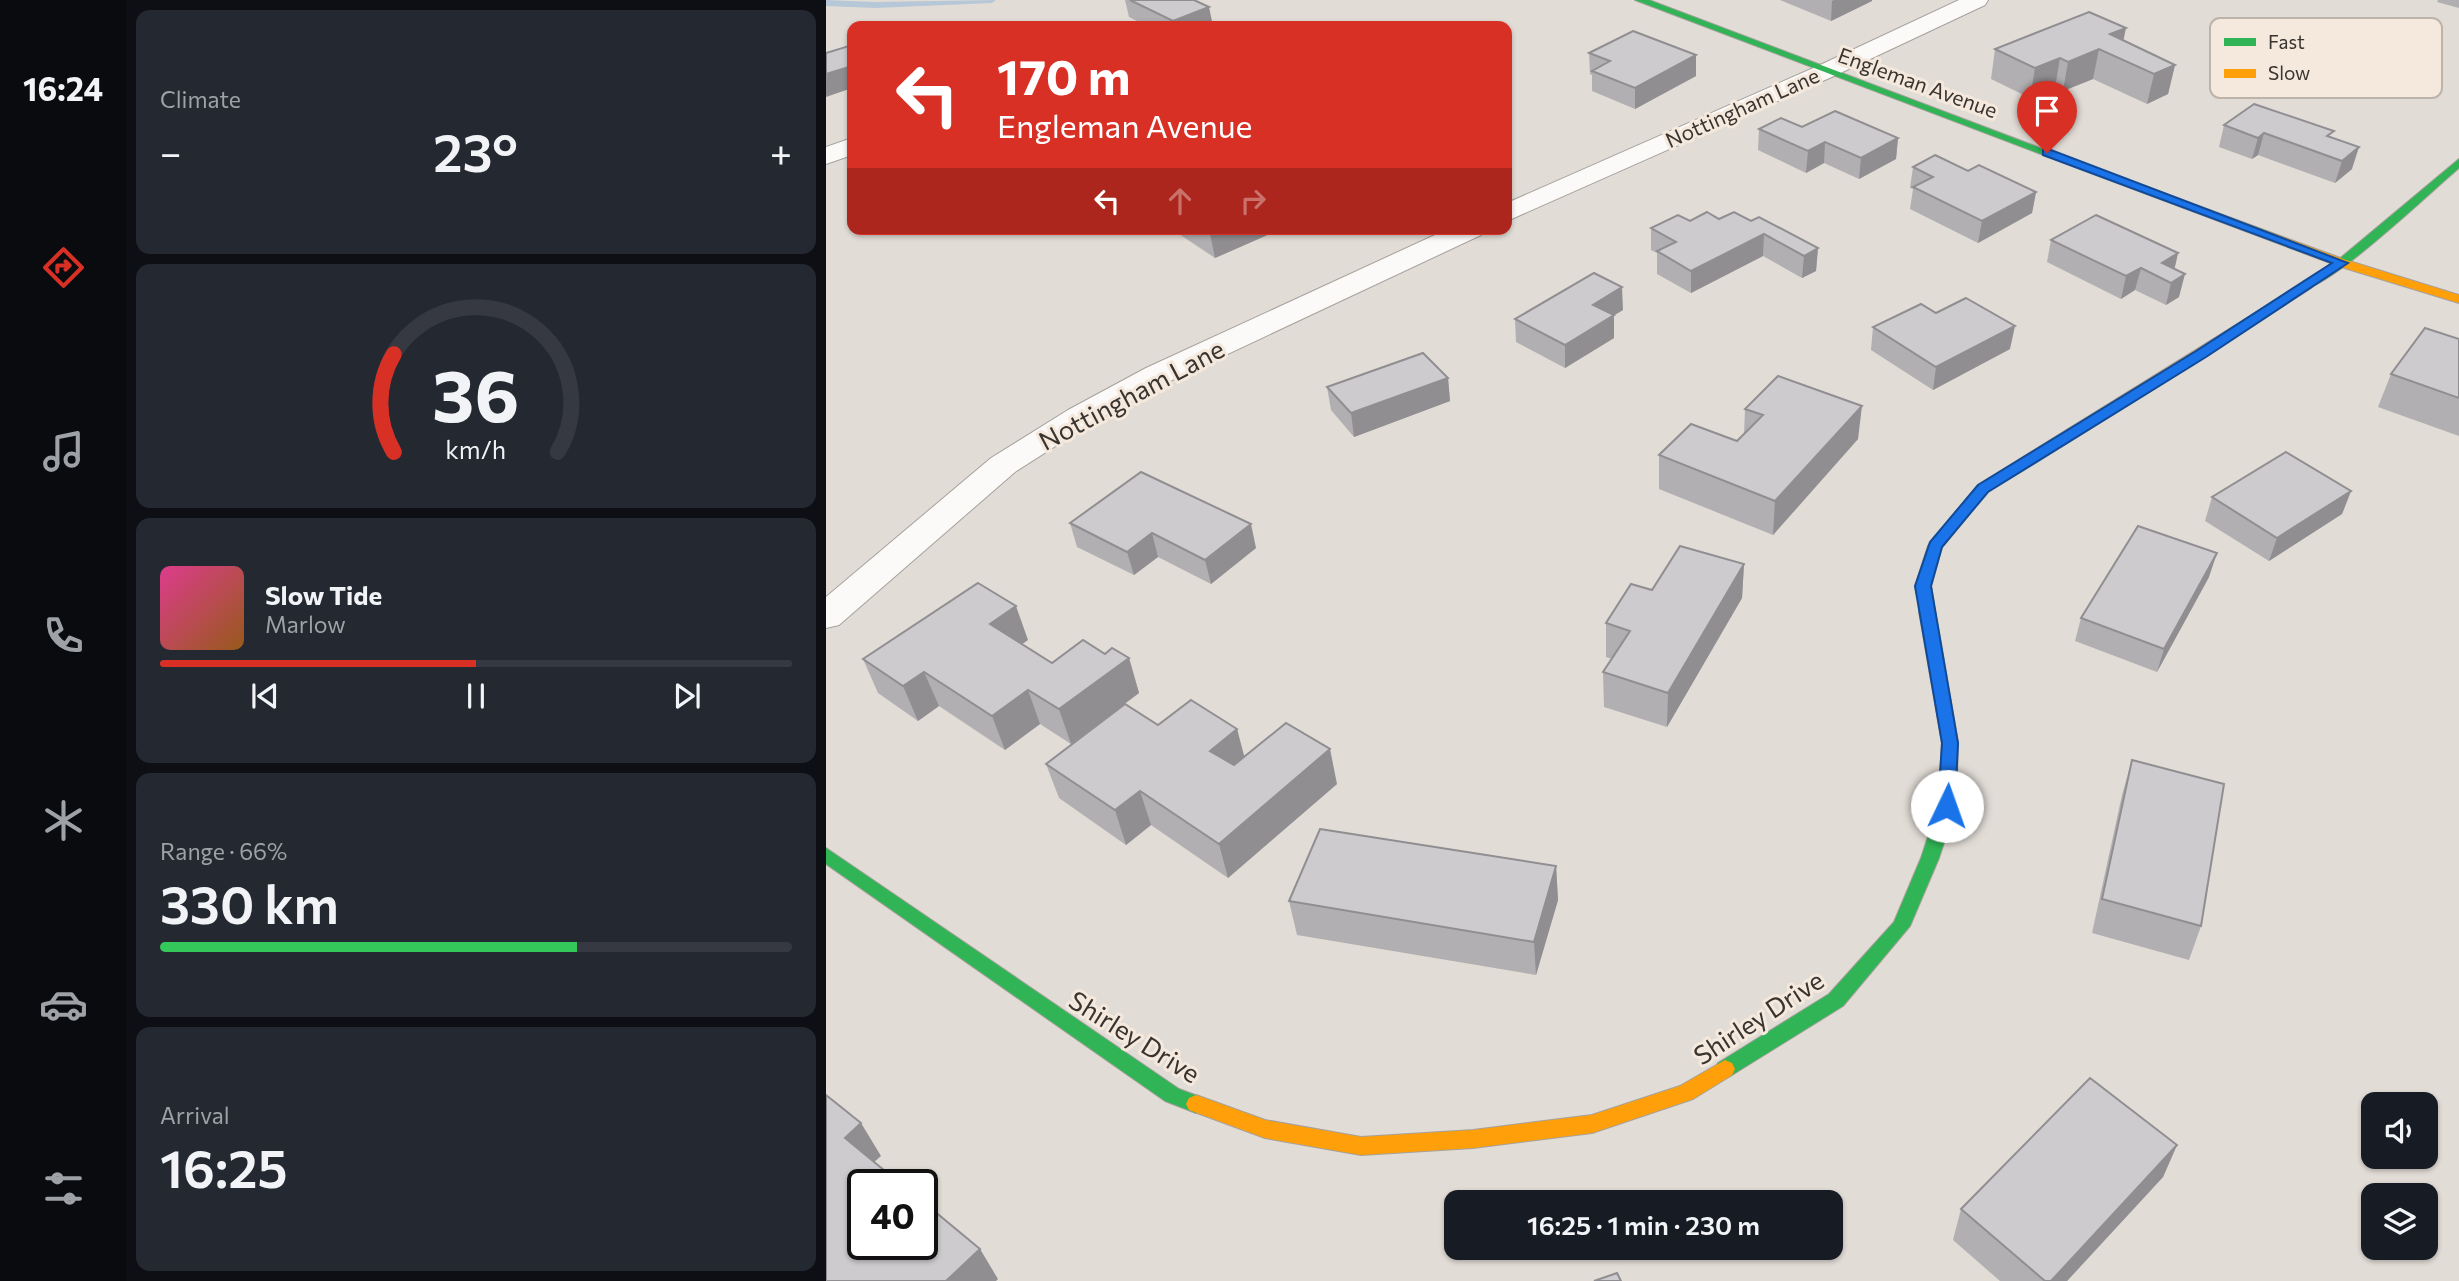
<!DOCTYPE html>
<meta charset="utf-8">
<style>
:root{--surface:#171b24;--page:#242831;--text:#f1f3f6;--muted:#9ea1a6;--line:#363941;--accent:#d93025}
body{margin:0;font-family:Commissioner,sans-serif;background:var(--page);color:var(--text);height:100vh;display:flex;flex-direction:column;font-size:26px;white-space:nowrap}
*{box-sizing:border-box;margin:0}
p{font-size:23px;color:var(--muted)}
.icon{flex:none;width:38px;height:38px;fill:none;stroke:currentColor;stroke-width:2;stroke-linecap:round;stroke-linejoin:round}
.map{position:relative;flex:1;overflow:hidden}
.sheet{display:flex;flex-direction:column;gap:10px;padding:10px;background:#0d0f14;width:700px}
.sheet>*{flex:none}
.top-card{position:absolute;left:21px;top:21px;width:665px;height:214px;border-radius:14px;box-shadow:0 2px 5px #0004;background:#d93025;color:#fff;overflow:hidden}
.buttons{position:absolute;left:1535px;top:1092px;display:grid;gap:14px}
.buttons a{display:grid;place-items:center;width:77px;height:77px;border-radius:14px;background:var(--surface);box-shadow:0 2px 5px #0004;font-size:35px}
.speed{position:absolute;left:21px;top:1169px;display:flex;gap:14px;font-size:35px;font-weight:700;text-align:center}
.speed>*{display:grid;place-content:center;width:91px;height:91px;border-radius:50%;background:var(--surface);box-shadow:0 2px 5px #0004;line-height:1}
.speed .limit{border:4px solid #111;border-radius:10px;background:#fff;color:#111}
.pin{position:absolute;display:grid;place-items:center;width:60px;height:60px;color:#fff;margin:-72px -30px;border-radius:50% 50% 50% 0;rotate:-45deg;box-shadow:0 0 7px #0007}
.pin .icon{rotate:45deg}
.me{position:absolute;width:77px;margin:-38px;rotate:3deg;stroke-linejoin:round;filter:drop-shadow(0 0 5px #0008)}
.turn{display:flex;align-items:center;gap:24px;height:147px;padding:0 35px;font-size:32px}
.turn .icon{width:91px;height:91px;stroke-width:2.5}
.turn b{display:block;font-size:49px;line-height:60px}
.lanes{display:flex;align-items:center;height:66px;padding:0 35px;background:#0003;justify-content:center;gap:35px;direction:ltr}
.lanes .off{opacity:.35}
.big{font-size:52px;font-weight:600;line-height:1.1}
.sheet .tile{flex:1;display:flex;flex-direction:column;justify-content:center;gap:10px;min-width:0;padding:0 24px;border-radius:14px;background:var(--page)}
.sheet .dial{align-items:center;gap:0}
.dial svg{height:182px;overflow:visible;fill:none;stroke:var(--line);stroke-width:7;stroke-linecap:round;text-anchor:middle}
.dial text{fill:var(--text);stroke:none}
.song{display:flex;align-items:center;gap:21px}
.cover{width:84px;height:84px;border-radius:10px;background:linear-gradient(135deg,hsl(330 70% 55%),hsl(30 70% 35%))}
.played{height:7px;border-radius:4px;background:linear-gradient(90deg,var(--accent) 50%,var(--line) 50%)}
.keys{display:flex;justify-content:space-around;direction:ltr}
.heat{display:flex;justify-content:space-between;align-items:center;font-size:38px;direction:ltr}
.charge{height:10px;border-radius:5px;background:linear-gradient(90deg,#34c759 66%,var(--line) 0)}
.trip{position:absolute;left:618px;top:1190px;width:399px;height:70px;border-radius:14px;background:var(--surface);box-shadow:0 2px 5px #0004;font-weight:600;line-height:70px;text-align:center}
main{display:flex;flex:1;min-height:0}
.tab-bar{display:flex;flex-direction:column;width:126px;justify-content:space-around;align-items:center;background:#090b0e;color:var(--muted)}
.tab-bar .icon{width:49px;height:49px}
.tab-bar .on{color:var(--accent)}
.tab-bar b{font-size:32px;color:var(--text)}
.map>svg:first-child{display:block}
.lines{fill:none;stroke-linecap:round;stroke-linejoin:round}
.stream{fill:#b6c7d7;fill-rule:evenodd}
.street-casing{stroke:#a6a19c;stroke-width:2}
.fast-casing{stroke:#a6a19c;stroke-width:2}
.slow-casing{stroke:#a6a19c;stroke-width:2}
.street{fill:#fbfaf9;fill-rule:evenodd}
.fast{fill:#30b455;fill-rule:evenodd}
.slow{fill:#ff9f0a;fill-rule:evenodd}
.wall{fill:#b1afb2}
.shaded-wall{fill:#908e91}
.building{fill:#cecbcf;stroke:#908e91;stroke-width:2}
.route{fill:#1a73e8;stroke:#114b97;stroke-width:2}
.labels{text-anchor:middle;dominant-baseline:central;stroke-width:6;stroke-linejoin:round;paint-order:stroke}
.far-street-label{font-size:21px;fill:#393430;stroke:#f5e9dd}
.street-label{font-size:26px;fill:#393430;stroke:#f5e9dd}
.key{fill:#f5e9dd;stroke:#bdb3a9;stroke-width:2}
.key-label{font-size:19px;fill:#393430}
</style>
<main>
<nav class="tab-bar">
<b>16:24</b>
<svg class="icon on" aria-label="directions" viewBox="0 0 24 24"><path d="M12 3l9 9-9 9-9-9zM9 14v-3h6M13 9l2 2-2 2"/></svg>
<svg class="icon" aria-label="music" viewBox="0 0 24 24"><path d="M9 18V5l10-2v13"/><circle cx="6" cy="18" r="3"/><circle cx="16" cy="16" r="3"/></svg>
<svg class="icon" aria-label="phone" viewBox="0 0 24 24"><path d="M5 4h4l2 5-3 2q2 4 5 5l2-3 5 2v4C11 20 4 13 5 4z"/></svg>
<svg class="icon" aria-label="climate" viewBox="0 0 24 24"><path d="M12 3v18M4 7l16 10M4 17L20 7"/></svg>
<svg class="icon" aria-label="car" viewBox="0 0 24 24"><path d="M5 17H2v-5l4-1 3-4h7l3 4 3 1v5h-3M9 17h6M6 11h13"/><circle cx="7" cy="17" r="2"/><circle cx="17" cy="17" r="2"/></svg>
<svg class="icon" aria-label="filters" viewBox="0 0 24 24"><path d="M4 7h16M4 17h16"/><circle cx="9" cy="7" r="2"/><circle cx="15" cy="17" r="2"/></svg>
</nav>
<section class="sheet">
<div class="tile"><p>Climate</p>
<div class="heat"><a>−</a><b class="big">23°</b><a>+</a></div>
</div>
<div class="tile dial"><svg viewBox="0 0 100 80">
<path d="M14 69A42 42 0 1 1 86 69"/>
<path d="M14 69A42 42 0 0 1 14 26" stroke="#d93025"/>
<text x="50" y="56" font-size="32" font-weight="700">36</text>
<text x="50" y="72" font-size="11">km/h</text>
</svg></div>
<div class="tile">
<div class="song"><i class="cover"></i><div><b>Slow Tide</b><p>Marlow</p></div></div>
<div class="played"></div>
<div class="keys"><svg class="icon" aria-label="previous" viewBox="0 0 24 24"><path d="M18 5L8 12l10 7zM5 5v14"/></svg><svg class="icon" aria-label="pause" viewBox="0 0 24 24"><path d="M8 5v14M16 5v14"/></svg><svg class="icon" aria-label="next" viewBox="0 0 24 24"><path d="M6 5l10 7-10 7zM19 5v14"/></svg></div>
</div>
<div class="tile"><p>Range · 66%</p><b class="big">330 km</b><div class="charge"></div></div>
<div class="tile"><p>Arrival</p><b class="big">16:25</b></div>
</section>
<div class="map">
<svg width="1633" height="1281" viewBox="0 0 1633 1281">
<rect width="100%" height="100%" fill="#e2dcd6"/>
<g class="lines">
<path class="stream" d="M0,0l49,2 121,-2 -4,3 -117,5 -49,-2z"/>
<g class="street-casing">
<g id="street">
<path d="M1133,0h29l-3,5 -151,71 -327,145v-18l311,-137z"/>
<path d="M26,138v17l-26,9v-17z"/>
<path d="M622,229h37l-4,6 -313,147 -78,42 -75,48 -176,153 -13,3v-31l165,-139 77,-48 78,-42z"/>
</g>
</g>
<g class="fast-casing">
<g id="fast">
<path d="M809,0h14l444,168 -10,2z"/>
<path d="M1633,159v9c-24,20 -133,124 -156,120v-6l35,-22z"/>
<path d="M1101,606l8,5 23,132 -2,63 -17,52 -29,68 -67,80 -111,69 -7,3 -7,-3 -3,-6 3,-6 111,-69 65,-72 27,-64 17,-52 4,-63 -23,-132z"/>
<path d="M0,848l353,241 24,9 3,6 -3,6 -7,3 -31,-12 -339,-237z"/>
</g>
</g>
<g class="slow-casing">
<g id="slow">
<path d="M1261,165l259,95 113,35v8l-121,-37 -255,-96v-4z"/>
<path d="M1481,281l6,4 -2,3 -323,203 -46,56 -11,39 4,25 -3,4h-10l-7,-29 13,-40 50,-61z"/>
<path d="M899,1060l7,3 3,6 -3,6 -39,24 -101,34 -119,15 -112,7 -96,-17 -76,-28 -3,-6 3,-6 7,-3 69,25 96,17 112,-7 119,-15 88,-29z"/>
</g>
</g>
<use href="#street" class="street"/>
<use href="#fast" class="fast"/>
<use href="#slow" class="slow"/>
</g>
<g class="wall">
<path d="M299,0h69l19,26h-66l-18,-9z"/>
<path d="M954,0h92v1l-41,20z"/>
<path d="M1612,0h21v8l-22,-6z"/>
<path d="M1298,41l51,24 -7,29 -21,10 -54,-25 -30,12 -8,-3 -25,10 -39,-19 4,-30z"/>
<path d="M763,53l107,23 -61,33 -43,-18v-16l-2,-1z"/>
<path d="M1398,125l108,13 20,31 -17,14 -77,-28 -6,4 -33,-12z"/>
<path d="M976,127l96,11 -2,21 -37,20 -35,-16 -18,10 -48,-23 1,-21z"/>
<path d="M1087,167l55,4 68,21 -4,21 -54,30 -68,-34 3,-20 -3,-1z"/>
<path d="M893,219l32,2 67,27 -2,23 -14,7 -39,-22 -72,37 -34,-19v-21l-6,-3v-22l39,-7z"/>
<path d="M352,229h103l-66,29 -36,-24z"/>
<path d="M1225,240l127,13 -4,16 5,28 -13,8 -31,-15 -14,9 -74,-37z"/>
<path d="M797,310l-9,5v23l-49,30 -49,-26 -1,-23z"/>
<path d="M1110,313l74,36 -77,41 -62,-40 2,-23z"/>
<path d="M1633,339v97l-81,-29 13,-33z"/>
<path d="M622,378l2,23 -96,36 -23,-27 -4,-23z"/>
<path d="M919,409l113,30 -85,96 -114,-46v-34l78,-14 7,-6z"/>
<path d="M1525,491l-9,23 -73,47 -64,-40 7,-24z"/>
<path d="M244,523l186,25 -45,36 -53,-27 -24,18 -57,-28z"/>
<path d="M918,564l-2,34 -75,129 -63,-20 -1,-35 9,-13 -6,-2v-34l46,-33z"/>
<path d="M1383,577l-52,95 -82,-31 6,-23z"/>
<path d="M202,640l-6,4 30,19 77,-5 10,35 -68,51 -31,-20 -35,26 -66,-44 -21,15 -40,-28 -15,-34z"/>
<path d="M332,725l79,4 7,28 93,27 -109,94 -77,-53 -25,20 -67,-47 -13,-34z"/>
<path d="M1306,760l69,166 -12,34 -97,-27 30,-138z"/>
<path d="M730,866l2,34 -22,75 -239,-40 -8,-34z"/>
<path d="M1351,1145l-14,32 -96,104h-67l-47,-41 8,-31z"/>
</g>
<g class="shaded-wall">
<path d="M1008,0h38v1l-41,20 1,-20z"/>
<path d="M383,7l4,19h-39l-1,-5z"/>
<path d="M1300,28l-6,29 -10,-23z"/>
<path d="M1273,49l-6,30 -30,12 5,-29z"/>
<path d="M870,55v21l-61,33v-21z"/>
<path d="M1234,58l-5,30 -25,10 5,-30z"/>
<path d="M1349,65l-7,29 -21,10 7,-30z"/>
<path d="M26,66v22l-26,9v-23z"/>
<path d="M1438,133l-6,22 -6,4 6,-21z"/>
<path d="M1072,138l-2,21 -37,20 2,-21z"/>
<path d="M999,142l-1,21 -18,10 2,-22z"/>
<path d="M1533,147l-7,22 -17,14 7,-22z"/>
<path d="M1210,192l-4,21 -54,30 4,-22z"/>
<path d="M383,229h72l-66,29z"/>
<path d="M938,234l-1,22 -72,37v-22z"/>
<path d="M992,248l-2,23 -14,7 2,-22z"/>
<path d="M1352,253l-5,23 -11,-13z"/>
<path d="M1315,268l-6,22 -14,9 5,-23z"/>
<path d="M1359,274l-6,23 -13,8 5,-22z"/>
<path d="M796,287l1,23 -30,18v-23z"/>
<path d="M788,315v23l-49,30v-23z"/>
<path d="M1189,326l-5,23 -77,41 3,-23z"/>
<path d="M622,378l2,23 -96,36 -3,-24z"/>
<path d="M1036,406l-4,33 -85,96 2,-34z"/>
<path d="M1525,491l-9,23 -73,47 8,-23z"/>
<path d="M425,524l5,24 -45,36 -6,-24z"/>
<path d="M326,533l6,24 -24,18 -7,-23z"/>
<path d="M1391,553l-8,24 -52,95 7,-23z"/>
<path d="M918,564l-2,34 -75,129 1,-34z"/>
<path d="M190,606l12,34 -26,18 -12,-34z"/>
<path d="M303,658l10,35 -68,51 -12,-35z"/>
<path d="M98,672l15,34 -21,15 -15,-35z"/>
<path d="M202,690l12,34 -35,26 -13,-34z"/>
<path d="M411,729l9,34 -27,22 -9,-34z"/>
<path d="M504,749l7,35 -109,94 -9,-34z"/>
<path d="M314,791l11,34 -25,20 -11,-35z"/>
<path d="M730,866l2,34 -22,75 -2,-33z"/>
<path d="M35,1123l20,33 -16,14 -20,-32z"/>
<path d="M1351,1145l-14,32 -96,104h-16z"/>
<path d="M154,1249l18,30 -2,2h-50z"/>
</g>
<g class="building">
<path d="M304,0h64l15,7 -36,14z"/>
<path d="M1263,12l37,16 -16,6 65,31 -21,9 -55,-25 -31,13 -8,-4 -25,10 -40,-19z"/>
<path d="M807,31l63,24 -61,33 -43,-17 18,-10 -21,-8z"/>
<path d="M26,45v21l-26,8v-21z"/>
<path d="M1428,104l80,27 -7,5 32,11 -17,14 -78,-28 -6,5 -34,-13z"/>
<path d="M1009,111l63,27 -37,20 -36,-16 -17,9 -49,-22 22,-11 21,9z"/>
<path d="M1109,155l33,16 11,-6 57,27 -54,29 -69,-34 20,-10 -20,-10z"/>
<path d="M881,212l12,7 15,-7 17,9 8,-4 59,31 -14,8 -40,-22 -73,37 -34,-20 19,-9 -25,-14 27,-13 12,6z"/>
<path d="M1270,215l82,38 -16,10 23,11 -14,9 -30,-15 -15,8 -75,-36z"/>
<path d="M768,273l28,14 -29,18 21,10 -49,30 -50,-26z"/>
<path d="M1140,298l49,28 -79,41 -63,-40 48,-23 15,9z"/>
<path d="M1599,328l34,11v59l-68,-24z"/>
<path d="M597,353l25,25 -97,35 -24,-26z"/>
<path d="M952,376l84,30 -87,95 -116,-46 32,-31 46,17 26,-26 -18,-6z"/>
<path d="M1460,452l65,39 -74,47 -65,-41z"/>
<path d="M315,472l110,52 -46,36 -53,-27 -25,19 -57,-29z"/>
<path d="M1312,526l79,27 -53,96 -83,-31z"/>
<path d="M854,546l64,18 -76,129 -65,-21 27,-41 -24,-8 25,-39 21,6z"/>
<path d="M152,583l38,23 -26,18 62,39 31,-23 22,14 7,-6 17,10 -70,51 -31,-19 -36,26 -68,-44 -21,14 -40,-27z"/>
<path d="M365,700l46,29 -27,22 24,14 52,-42 44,26 -111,95 -79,-53 -25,19 -69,-46 79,-60 33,21z"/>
<path d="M1306,760l92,24 -23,142 -99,-27z"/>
<path d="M494,829l236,37 -22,76 -245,-41z"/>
<path d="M1264,1078l87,67 -126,136h-6l-84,-72z"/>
<path d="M0,1095l35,28 -16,15 57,47h-39v59h59v-43l58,48 -34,32h-120z"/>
<path d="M791,1273l4,8h-27z"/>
</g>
<path class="route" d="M1217,150h8l297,113 -142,94 -218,135 -46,55 -11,39 27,157 -3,63 -2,5h-13l-2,-5 4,-63 -27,-157 15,-44 48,-57 218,-134 136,-88 -289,-108z"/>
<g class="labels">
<g class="far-street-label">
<text transform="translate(1092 82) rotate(20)">Engleman Avenue</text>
<text transform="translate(916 107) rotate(-24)">Nottingham Lane</text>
</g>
<g class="street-label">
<text transform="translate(305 394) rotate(-28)">Nottingham Lane</text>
<text transform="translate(932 1017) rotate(-33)">Shirley Drive</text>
<text transform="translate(309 1036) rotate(32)">Shirley Drive</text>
</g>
</g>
<rect x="1384" y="18" width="232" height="80" rx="10" class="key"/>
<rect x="1398" y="38" width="32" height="8" fill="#30b455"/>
<rect x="1398" y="69" width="32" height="9" fill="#ff9f0a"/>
<g class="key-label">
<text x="1442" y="49">Fast</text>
<text x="1442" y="80">Slow</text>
</g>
</svg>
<div class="buttons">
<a><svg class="icon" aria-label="sound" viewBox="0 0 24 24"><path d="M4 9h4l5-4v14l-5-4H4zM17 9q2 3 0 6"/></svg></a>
<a><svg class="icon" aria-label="layers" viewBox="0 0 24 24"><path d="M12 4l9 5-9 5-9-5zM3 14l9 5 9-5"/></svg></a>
</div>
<div class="speed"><div class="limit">40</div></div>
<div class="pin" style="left:1221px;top:153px;background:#d93025"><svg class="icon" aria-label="arrive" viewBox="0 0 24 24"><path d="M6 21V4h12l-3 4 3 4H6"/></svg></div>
<svg class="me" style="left:1121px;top:806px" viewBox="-20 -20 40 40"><circle r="19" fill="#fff"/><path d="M0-13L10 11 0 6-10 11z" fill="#1a73e8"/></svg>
<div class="trip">16:25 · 1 min · 230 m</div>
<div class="top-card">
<div class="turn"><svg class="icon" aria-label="left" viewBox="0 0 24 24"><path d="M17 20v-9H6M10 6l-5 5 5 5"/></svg><div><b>170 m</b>Engleman Avenue</div></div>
<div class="lanes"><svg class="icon" aria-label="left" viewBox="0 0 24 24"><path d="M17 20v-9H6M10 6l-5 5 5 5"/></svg><svg class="icon off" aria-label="ahead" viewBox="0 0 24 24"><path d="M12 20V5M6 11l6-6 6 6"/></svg><svg class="icon off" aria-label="right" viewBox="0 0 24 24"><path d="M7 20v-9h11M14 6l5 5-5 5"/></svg></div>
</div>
</div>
</main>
